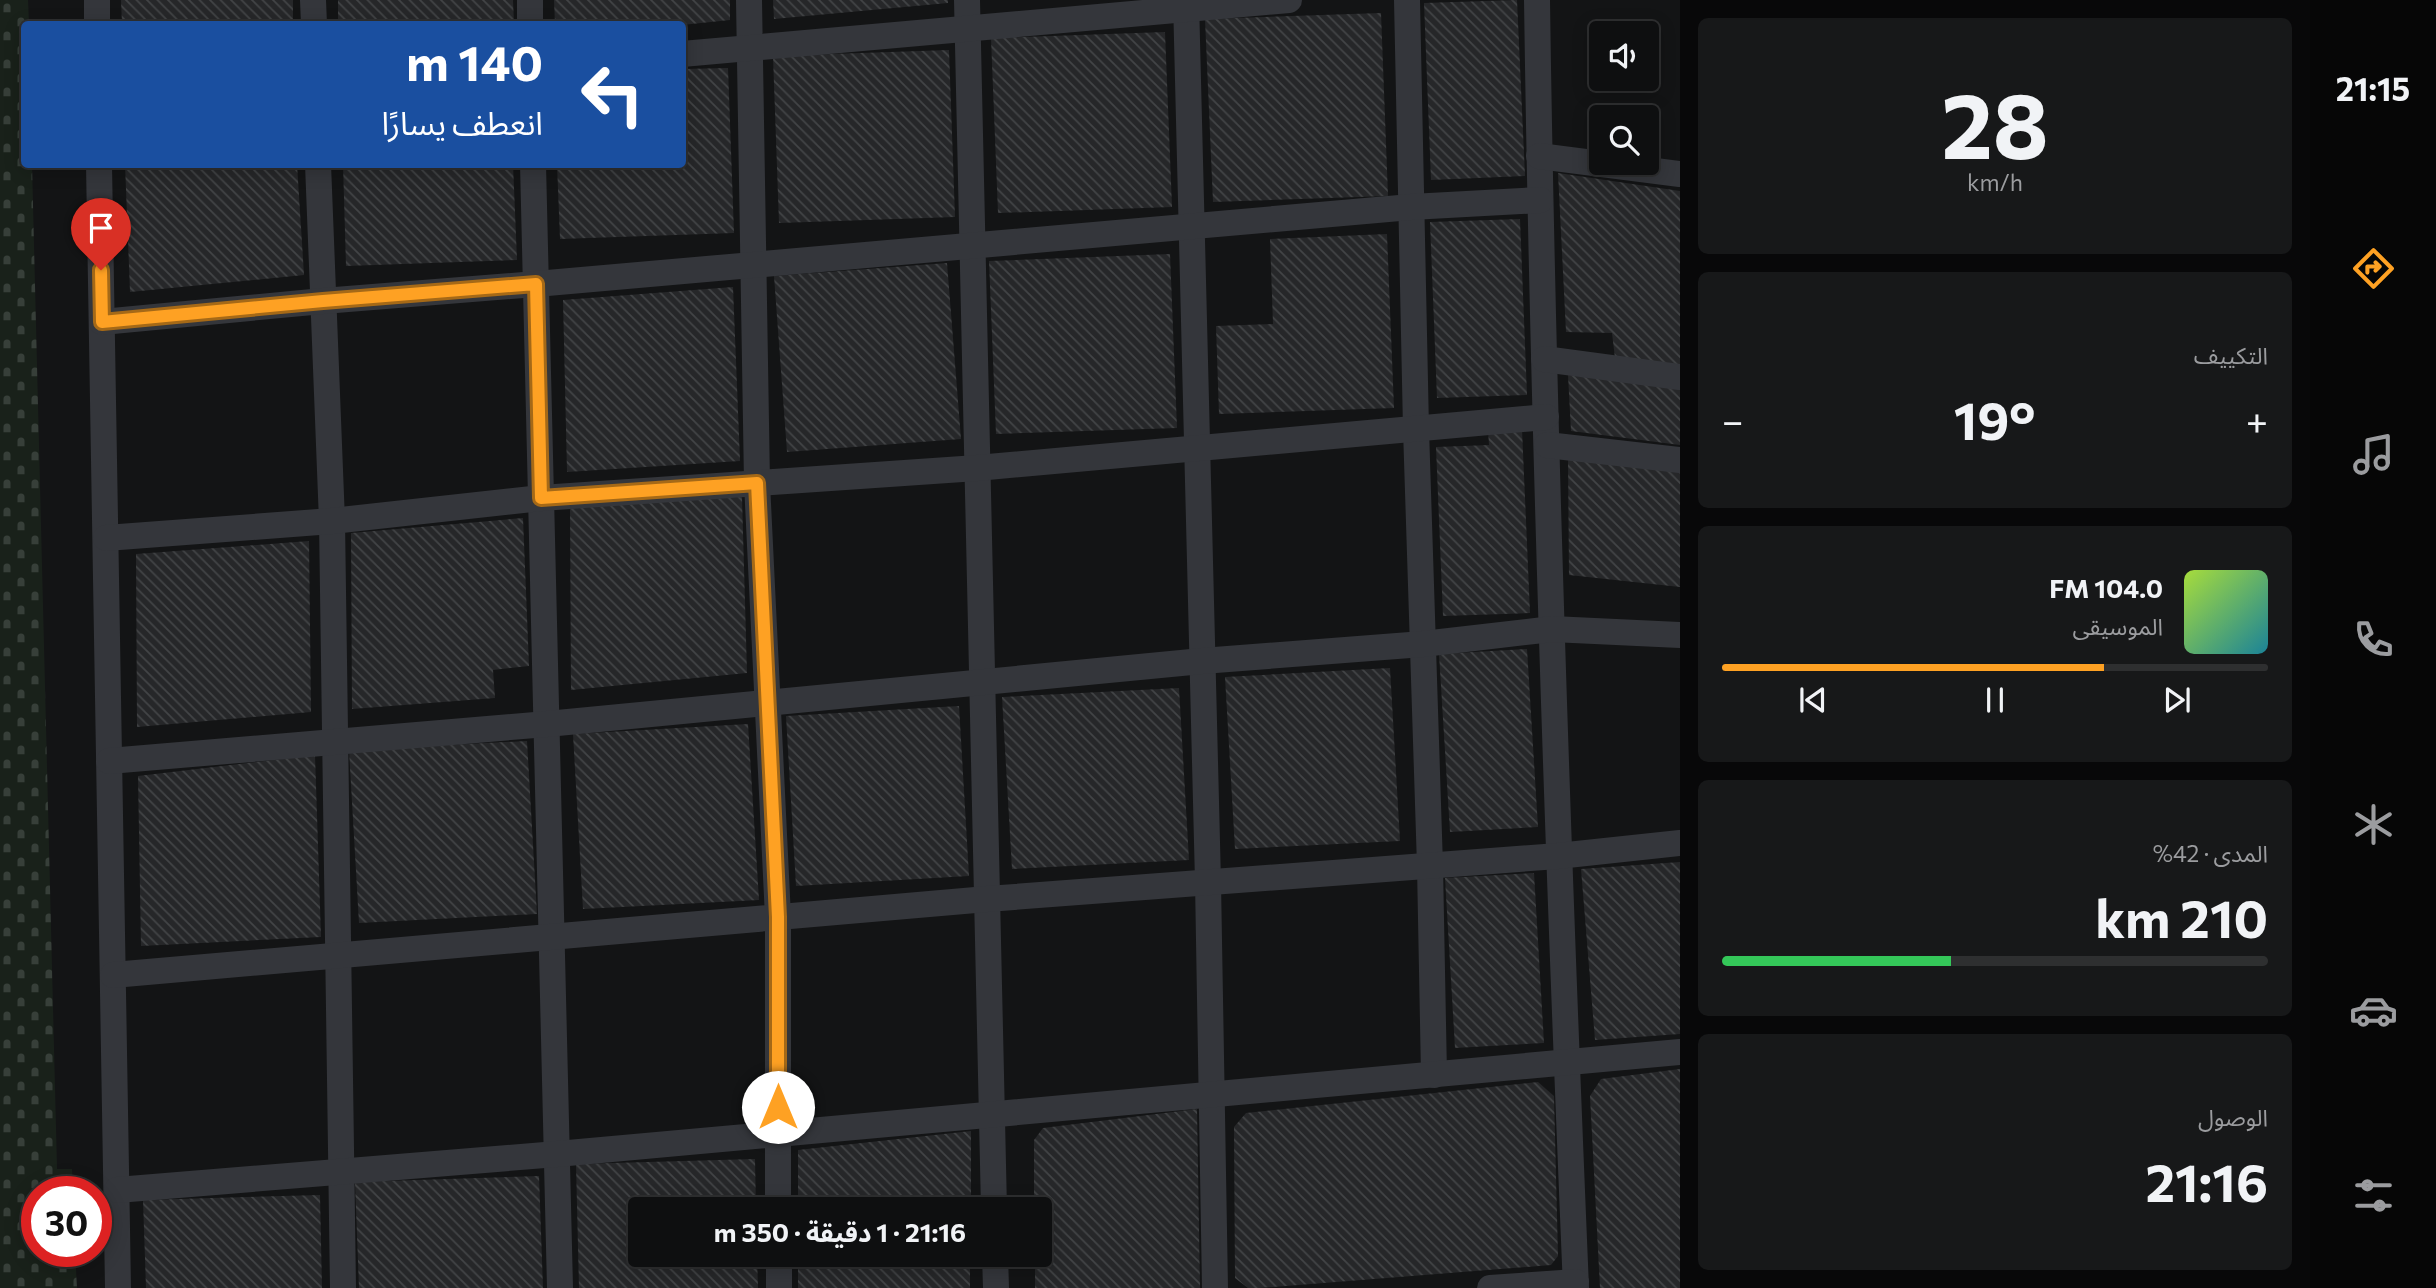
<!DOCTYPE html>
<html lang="ar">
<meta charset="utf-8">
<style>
:root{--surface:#0e0f10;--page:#171819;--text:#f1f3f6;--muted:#9b9c9f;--line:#2e2f30;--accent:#fea123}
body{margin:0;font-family:Commissioner,"Noto Sans Arabic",sans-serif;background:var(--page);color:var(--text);direction:rtl;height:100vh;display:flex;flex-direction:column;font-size:26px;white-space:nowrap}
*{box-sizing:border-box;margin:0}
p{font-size:23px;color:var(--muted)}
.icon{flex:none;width:38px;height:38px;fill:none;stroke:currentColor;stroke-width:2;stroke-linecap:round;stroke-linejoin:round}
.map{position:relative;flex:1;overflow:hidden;direction:ltr}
.panel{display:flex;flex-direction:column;gap:18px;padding:18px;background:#080809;width:630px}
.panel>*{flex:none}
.top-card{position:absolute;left:21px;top:21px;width:665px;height:147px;border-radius:7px;box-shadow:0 4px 18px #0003,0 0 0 2px var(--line);direction:rtl;background:#1a4fa0;color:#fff;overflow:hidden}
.tools{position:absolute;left:1589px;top:21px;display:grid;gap:14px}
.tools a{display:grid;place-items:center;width:70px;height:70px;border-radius:7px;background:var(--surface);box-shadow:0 4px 18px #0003,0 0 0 2px var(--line);font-size:35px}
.speed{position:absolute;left:21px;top:1176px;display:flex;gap:14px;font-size:35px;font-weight:700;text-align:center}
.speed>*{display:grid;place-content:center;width:91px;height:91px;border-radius:50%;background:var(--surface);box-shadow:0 4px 18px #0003,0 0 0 2px var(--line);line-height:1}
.speed .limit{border:10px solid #d22;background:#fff;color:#111}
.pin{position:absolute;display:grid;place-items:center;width:60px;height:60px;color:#fff;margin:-72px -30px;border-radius:50% 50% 50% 0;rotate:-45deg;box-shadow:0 0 7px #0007}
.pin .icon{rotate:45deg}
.me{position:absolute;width:77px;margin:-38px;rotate:0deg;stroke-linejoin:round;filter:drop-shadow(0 0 5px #0008)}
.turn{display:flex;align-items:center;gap:24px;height:147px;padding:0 28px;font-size:32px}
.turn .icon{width:91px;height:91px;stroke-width:2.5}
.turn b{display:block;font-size:49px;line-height:60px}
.big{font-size:52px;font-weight:700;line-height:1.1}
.panel .widget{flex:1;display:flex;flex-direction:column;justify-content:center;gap:10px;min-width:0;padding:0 24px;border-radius:10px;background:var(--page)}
.panel .dial{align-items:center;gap:0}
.dial b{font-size:91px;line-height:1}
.song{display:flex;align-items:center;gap:21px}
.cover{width:84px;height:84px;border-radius:10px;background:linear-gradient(135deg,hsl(80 70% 55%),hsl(190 70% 35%))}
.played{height:7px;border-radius:4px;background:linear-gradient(90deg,var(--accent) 70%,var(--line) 70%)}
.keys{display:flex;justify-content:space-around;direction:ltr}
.heat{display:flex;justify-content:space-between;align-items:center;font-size:38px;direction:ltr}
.charge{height:10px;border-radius:5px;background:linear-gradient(90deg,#34c759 42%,var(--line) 0)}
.trip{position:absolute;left:628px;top:1197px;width:424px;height:70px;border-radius:7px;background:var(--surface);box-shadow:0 4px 18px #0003,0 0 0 2px var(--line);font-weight:700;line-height:70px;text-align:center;direction:rtl}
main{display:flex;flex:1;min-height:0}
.tabs{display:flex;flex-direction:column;width:126px;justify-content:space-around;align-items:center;background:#060606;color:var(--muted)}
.tabs .icon{width:49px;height:49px}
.tabs .on{color:var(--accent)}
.tabs b{font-size:32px;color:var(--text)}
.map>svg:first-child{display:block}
.cemetery{fill:url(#cemetery-stones)}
.building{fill:url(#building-back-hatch)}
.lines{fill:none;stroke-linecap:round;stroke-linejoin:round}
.street{stroke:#34363b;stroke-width:26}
.route-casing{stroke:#a56917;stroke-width:18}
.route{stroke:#fea123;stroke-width:12}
</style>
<main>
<nav class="tabs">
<b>21:15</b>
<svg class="icon on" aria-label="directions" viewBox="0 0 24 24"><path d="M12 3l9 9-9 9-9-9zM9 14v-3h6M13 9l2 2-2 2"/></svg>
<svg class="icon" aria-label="music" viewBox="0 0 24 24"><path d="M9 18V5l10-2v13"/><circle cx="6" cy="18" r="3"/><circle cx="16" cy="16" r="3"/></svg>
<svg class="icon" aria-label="phone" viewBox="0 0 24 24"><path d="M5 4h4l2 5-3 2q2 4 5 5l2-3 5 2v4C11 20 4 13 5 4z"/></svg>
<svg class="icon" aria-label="climate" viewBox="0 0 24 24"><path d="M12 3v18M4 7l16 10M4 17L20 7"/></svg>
<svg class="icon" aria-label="car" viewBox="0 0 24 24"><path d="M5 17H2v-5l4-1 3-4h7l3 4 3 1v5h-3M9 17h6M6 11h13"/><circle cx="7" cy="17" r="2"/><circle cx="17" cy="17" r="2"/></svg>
<svg class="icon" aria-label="filters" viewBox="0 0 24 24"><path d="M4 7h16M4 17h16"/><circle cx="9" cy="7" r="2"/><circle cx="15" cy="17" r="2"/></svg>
</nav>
<section class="panel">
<div class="widget dial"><b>28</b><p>km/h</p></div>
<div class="widget"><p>التكييف</p>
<div class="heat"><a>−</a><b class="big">19°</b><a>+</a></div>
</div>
<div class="widget">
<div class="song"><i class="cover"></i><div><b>104.0 FM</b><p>الموسيقى</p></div></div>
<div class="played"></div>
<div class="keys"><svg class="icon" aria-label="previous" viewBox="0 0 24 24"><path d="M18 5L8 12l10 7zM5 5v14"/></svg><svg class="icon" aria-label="pause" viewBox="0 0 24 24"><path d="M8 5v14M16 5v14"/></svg><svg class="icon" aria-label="next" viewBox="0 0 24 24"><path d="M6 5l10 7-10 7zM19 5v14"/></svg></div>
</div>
<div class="widget"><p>المدى · 42%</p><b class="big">210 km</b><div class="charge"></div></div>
<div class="widget"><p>الوصول</p><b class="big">21:16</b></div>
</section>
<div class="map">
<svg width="1680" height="1288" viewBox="0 0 1680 1288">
<defs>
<pattern id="cemetery-stones" width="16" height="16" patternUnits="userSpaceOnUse" patternTransform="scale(1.75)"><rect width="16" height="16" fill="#19211a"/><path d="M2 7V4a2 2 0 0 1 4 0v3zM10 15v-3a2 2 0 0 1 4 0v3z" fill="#373f39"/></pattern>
<pattern id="building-back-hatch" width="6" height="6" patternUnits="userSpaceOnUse" patternTransform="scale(1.75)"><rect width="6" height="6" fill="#262729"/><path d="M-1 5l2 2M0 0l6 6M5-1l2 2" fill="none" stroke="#424446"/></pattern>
</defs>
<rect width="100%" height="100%" fill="#131415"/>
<path class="cemetery" d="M0,0h28l1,24h-5v140l8,1 25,1004h15l1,23h-36v59h38l2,37h-77z"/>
<g class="building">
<path d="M121,0h172v24h-171z"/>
<path d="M338,0h175l1,24h-176z"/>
<path d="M554,0h176v20l-48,5 -127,-1z"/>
<path d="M773,0h175v3l-174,16z"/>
<path d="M1517,0l8,176 -94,4 -7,-177z"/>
<path d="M1381,13l7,183 -175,6 -8,-183z"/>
<path d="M1165,32l7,175 -174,6 -7,-175z"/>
<path d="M949,50l6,167 -176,6 -6,-167z"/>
<path d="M728,68l6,165 -174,6 -3,-75h125v-95z"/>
<path d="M125,164h172l7,111 -174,17z"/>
<path d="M343,164h170l4,96 -171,6z"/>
<path d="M1558,173l122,18v174l-65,-7 -3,-25 -46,-1z"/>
<path d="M1520,219l7,176 -90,3 -7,-176z"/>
<path d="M1387,234l7,174 -175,6 -3,-88 57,-2 -3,-85z"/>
<path d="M1170,254l7,174 -181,6 -7,-173z"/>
<path d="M947,263l14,176 -174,13 -13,-176z"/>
<path d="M733,287l7,174 -173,11 -4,-172z"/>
<path d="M1568,375l112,13v57l-109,-14z"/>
<path d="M1522,429l8,184 -87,3 -7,-169 53,-2 -1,-15z"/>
<path d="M1568,457l112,13v117l-111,-12z"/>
<path d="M742,497l5,176 -176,17 -1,-184z"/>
<path d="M523,518l6,148 -36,4 2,28 -143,11 -1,-176z"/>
<path d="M309,541l2,171 -174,15 -1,-173z"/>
<path d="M1527,649l11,178 -88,5 -11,-178z"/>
<path d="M1390,668l10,173 -165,8 -10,-172z"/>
<path d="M1179,688l10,172 -177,9 -10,-172z"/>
<path d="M959,706l10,170 -173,10 -10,-170z"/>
<path d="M748,724l11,176 -176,9 -10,-175z"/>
<path d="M527,741l10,173 -178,9 -10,-173z"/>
<path d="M315,755l6,182 -180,9 -3,-170z"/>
<path d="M1680,862v172l-85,6 -14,-171z"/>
<path d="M1534,873l10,170 -89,5 -10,-170z"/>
<path d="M1680,1069v219h-80l-10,-192 11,-17z"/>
<path d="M1538,1082l16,14 4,160 -7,9 -292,23h-11l-13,-10 -1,-151 12,-14z"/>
<path d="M1197,1109l3,179h-165v-33h5v-46h-6v-69l9,-12z"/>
<path d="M971,1131v78h-173v-59z"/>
<path d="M755,1159l1,50h-116v46h117l1,33h-179l-3,-124z"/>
<path d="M539,1176l4,112h-184l-4,-106z"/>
<path d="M320,1195l2,93h-176l-3,-88z"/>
<rect x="798" y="1255" width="172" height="33"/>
</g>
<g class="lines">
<g class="street">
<path d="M97,0v24"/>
<path d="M313,0l1,24"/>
<path d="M530,0v24"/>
<path d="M749,0l8,483 21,434v292"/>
<path d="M967,0l27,1209"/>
<path d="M1186,0l22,882 7,406"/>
<path d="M1407,0l9,429 14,437 4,209"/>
<path d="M1537,0c6,430 21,859 39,1288"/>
<path d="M682,54l607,-54"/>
<path d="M1539,156l141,18"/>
<path d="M99,164l19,1124"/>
<path d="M318,164l14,357 11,767"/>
<path d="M533,164l27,1124"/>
<path d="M102,322l221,-21 213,-17 875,-77 129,-7"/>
<path d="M1544,359l136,18"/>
<path d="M1547,445l133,15"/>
<path d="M106,538l226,-17 209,-23 436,-30 569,-51"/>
<path d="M109,761l438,-37 655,-63 221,-17 129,-15 128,6"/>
<path d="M113,975l874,-76 571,-43 122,-13"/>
<path d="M117,1190l440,-36 1123,-102"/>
<path d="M779,1255v33"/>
<path d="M995,1255l1,33"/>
<path d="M1490,1288l86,-6"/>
</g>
</g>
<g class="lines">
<g class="route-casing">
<path id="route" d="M101,270l1,52 221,-21 213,-17 5,214 216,-15 21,434v190"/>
</g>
<use href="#route" class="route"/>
</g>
</svg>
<div class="tools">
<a><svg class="icon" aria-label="sound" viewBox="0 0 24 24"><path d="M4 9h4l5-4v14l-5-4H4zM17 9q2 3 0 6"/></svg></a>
<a><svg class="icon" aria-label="search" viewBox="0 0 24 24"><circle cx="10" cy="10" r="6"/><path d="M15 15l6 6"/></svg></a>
</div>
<div class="speed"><div class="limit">30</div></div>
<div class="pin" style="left:101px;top:270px;background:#d93025"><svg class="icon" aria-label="arrive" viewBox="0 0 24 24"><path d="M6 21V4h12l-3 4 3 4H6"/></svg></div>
<svg class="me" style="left:778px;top:1107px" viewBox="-20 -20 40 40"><circle r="19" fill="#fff"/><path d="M0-13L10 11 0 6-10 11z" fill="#fea123"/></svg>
<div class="trip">21:16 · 1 دقيقة · 350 m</div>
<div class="top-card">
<div class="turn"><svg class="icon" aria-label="left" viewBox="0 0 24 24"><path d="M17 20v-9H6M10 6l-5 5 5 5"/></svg><div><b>140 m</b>انعطف يسارًا</div></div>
</div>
</div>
</main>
